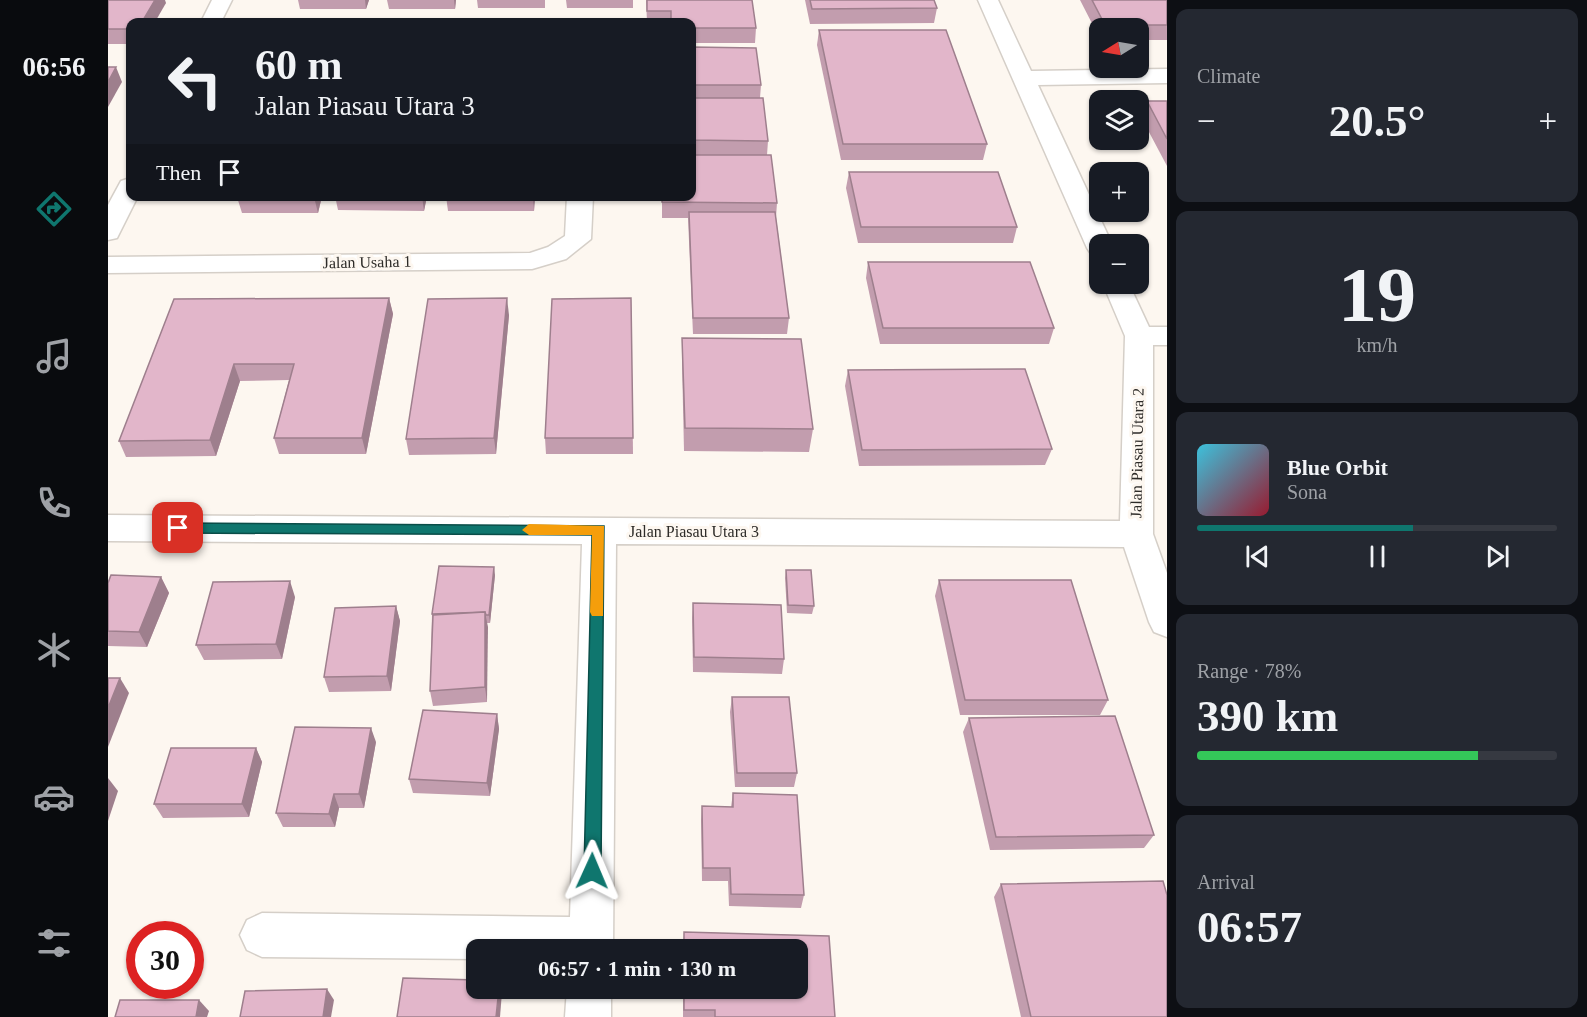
<!DOCTYPE html>
<meta charset="utf-8">
<style>
:root{--surface:#171b24;--page:#242831;--text:#f1f3f6;--muted:#9ea1a6;--line:#363941;--accent:#0f766e}
body{margin:0;font-family:"Times New Roman",serif;background:var(--page);color:var(--text);height:100vh;display:flex;flex-direction:column;font-size:22px;white-space:nowrap}
*{box-sizing:border-box;margin:0}
p{font-size:20px;color:var(--muted)}
.icon{flex:none;width:33px;height:33px;fill:none;stroke:currentColor;stroke-width:2;stroke-linecap:round;stroke-linejoin:round}
.map{position:relative;flex:1;overflow:hidden}
.panel{display:flex;flex-direction:column;gap:9px;padding:9px;background:#0d0f14;width:420px}
.panel>*{flex:none}
.guide{position:absolute;left:18px;top:18px;width:570px;height:183px;border-radius:12px;box-shadow:0 2px 4px #0004;background:#171b24;color:var(--text);overflow:hidden}
.needle{width:39px;rotate:259deg}
.buttons{position:absolute;left:981px;top:18px;display:grid;gap:12px}
.buttons a{display:grid;place-items:center;width:60px;height:60px;border-radius:12px;background:var(--surface);box-shadow:0 2px 4px #0004;font-size:30px}
.speed{position:absolute;left:18px;top:921px;display:flex;gap:12px;font-size:30px;font-weight:700;text-align:center}
.speed>*{display:grid;place-content:center;width:78px;height:78px;border-radius:50%;background:var(--surface);box-shadow:0 2px 4px #0004;line-height:1}
.speed .limit{border:9px solid #d22;background:#fff;color:#111}
.pin{position:absolute;display:grid;place-items:center;width:51px;height:51px;color:#fff;margin:-26px;border-radius:12px;box-shadow:0 3px 9px #0006}
.me{position:absolute;width:66px;margin:-33px;rotate:1deg;stroke-linejoin:round;filter:drop-shadow(0 0 4px #0008)}
.turn{display:flex;align-items:center;gap:21px;height:126px;padding:0 30px;font-size:27px}
.turn .icon{width:78px;height:78px;stroke-width:2.5}
.turn b{display:block;font-size:42px;line-height:51px}
.then{display:flex;align-items:center;height:57px;padding:0 30px;background:#0003;gap:12px;font-size:22px}
.big{font-size:45px;font-weight:800;line-height:1.1}
.panel .tile{flex:1;display:flex;flex-direction:column;justify-content:center;gap:9px;min-width:0;padding:0 21px;border-radius:12px;background:var(--page)}
.panel .dial{align-items:center;gap:0}
.dial b{font-size:78px;line-height:1}
.song{display:flex;align-items:center;gap:18px}
.cover{width:72px;height:72px;border-radius:9px;background:linear-gradient(135deg,hsl(190 70% 55%),hsl(350 70% 35%))}
.played{height:6px;border-radius:3px;background:linear-gradient(90deg,var(--accent) 60%,var(--line) 60%)}
.keys{display:flex;justify-content:space-around;direction:ltr}
.heat{display:flex;justify-content:space-between;align-items:center;font-size:33px;direction:ltr}
.charge{height:9px;border-radius:4px;background:linear-gradient(90deg,#34c759 78%,var(--line) 0)}
.trip{position:absolute;left:358px;top:939px;width:342px;height:60px;border-radius:12px;background:var(--surface);box-shadow:0 2px 4px #0004;font-weight:800;line-height:60px;text-align:center}
main{display:flex;flex:1;min-height:0}
.menu{display:flex;flex-direction:column;width:108px;justify-content:space-around;align-items:center;background:#090b0e;color:var(--muted)}
.menu .icon{width:42px;height:42px}
.menu .current{color:var(--accent)}
.menu b{font-size:27px;color:var(--text)}
.map>svg:first-child{display:block}
.lines{fill:none;stroke-linecap:round;stroke-linejoin:round}
.minor-casing{stroke:#d5cfc8;stroke-width:3}
.minor{fill:#fff;fill-rule:evenodd}
.wall{fill:#c29dae}
.shaded-wall{fill:#9e7f8d}
.building{fill:#e2b6ca;stroke:#9e7f8d;stroke-width:1.5}
.route{fill:#0f766e;stroke:#0a4d48;stroke-width:1.5}
.slow{fill:#f59e0b}
.labels{text-anchor:middle;dominant-baseline:central;stroke-width:6;stroke-linejoin:round;paint-order:stroke}
.street-label{font-size:16px;fill:#2d2b28;stroke:#fdf7f0}
</style>
<main>
<nav class="menu">
<b>06:56</b>
<svg class="icon current" aria-label="directions" viewBox="0 0 24 24"><path d="M12 3l9 9-9 9-9-9zM9 14v-3h6M13 9l2 2-2 2"/></svg>
<svg class="icon" aria-label="music" viewBox="0 0 24 24"><path d="M9 18V5l10-2v13"/><circle cx="6" cy="18" r="3"/><circle cx="16" cy="16" r="3"/></svg>
<svg class="icon" aria-label="phone" viewBox="0 0 24 24"><path d="M5 4h4l2 5-3 2q2 4 5 5l2-3 5 2v4C11 20 4 13 5 4z"/></svg>
<svg class="icon" aria-label="climate" viewBox="0 0 24 24"><path d="M12 3v18M4 7l16 10M4 17L20 7"/></svg>
<svg class="icon" aria-label="car" viewBox="0 0 24 24"><path d="M5 17H2v-5l4-1 3-4h7l3 4 3 1v5h-3M9 17h6M6 11h13"/><circle cx="7" cy="17" r="2"/><circle cx="17" cy="17" r="2"/></svg>
<svg class="icon" aria-label="filters" viewBox="0 0 24 24"><path d="M4 7h16M4 17h16"/><circle cx="9" cy="7" r="2"/><circle cx="15" cy="17" r="2"/></svg>
</nav>
<div class="map">
<svg width="1059" height="1017" viewBox="0 0 1059 1017">
<rect width="100%" height="100%" fill="#fdf7f0"/>
<g class="lines">
<g class="minor-casing">
<g id="minor">
<path d="M104,0h20l-11,22h-20z"/>
<path d="M870,0h20l33,71 136,-2v14l-129,2 74,159h-12v12l-9,-2 -4,-6z"/>
<path d="M22,178v18h8l-21,42 -9,2v-35l13,-24z"/>
<path d="M459,196h26l-2,43 -25,20 -34,10 -424,4v-16l422,-4 18,-6 17,-11z"/>
<path d="M995,284h26l20,43h18v18h-14v189l14,39v64l-13,-5 -5,-10 -25,-75 -508,-3 -3,406h-136v9l-215,-2 -15,-7 -7,-15 7,-15 15,-7 308,4 12,-373 -474,-3v-26l1012,6 5,-185z"/>
<path d="M459,988h44v29h-46z"/>
</g>
</g>
<use href="#minor" class="minor"/>
</g>
<g class="wall">
<path d="M0,0l58,3 -36,19v22h-22z"/>
<path d="M190,0h71l-3,9h-66z"/>
<path d="M279,0h69l-1,9h-66z"/>
<path d="M369,0h68v8h-67z"/>
<path d="M458,0h67v8h-66z"/>
<path d="M538,0l110,28 -1,15h-63v-21h-45z"/>
<path d="M697,0h129l3,8 -3,15 -124,1z"/>
<path d="M972,0h87v40h-29v-12h-38v11z"/>
<path d="M711,30l168,114 -4,16h-142l-24,-115z"/>
<path d="M584,47l69,38 -1,13 8,43 -1,14 10,48 -1,14 13,101 -2,16h-94l-5,-116h-26v-22h30z"/>
<path d="M1039,101h20v65l-26,-49z"/>
<path d="M741,172l168,55 -4,16h-155l-12,-55z"/>
<path d="M214,196l-4,17h-76l-5,-16z"/>
<path d="M227,196h92l-3,15 -86,-1z"/>
<path d="M338,196h89l-1,15h-86z"/>
<path d="M760,262l186,66 -5,16h-169l-14,-66z"/>
<path d="M281,298l4,16 -27,140h-87l-5,-16 15,-58 -49,1 -24,75 -90,1 -7,-16 55,-142z"/>
<path d="M523,298l2,156h-87l-1,-16z"/>
<path d="M401,315l-13,139 -87,1 -3,-16z"/>
<path d="M574,338l131,91 -4,23 -125,-1 -2,-89z"/>
<path d="M740,370l204,79 -7,16 -186,1 -14,-80z"/>
<path d="M678,570l28,36 -2,8 -25,-1 -2,-35z"/>
<path d="M387,575l-5,48h-3v79l-54,4 -3,-15 2,-77z"/>
<path d="M53,577l8,16 -22,54 -39,-1v-63z"/>
<path d="M831,580l169,120 -8,15h-140l-25,-119z"/>
<path d="M187,597l-13,62 -78,1 -8,-15z"/>
<path d="M585,603l91,56 -2,15 -89,-2 -1,-54z"/>
<path d="M288,606l4,15 -9,70 -62,1 -5,-15z"/>
<path d="M624,697l65,76 -3,14h-59l-5,-75z"/>
<path d="M389,714l2,15 -9,67 -77,-3 -4,-14z"/>
<path d="M861,718l185,117 -10,13 -154,2 -27,-118z"/>
<path d="M268,742l-12,66h-25l-4,19h-52l-7,-14z"/>
<path d="M148,748l6,14 -13,55 -86,1 -9,-14z"/>
<path d="M625,793l71,102 -3,13 -72,-2 -1,-25h-26l-1,-61 1,-14 29,1z"/>
<path d="M893,884l166,133h-146l-27,-120z"/>
<path d="M576,932l145,4 6,81h-152v-29h115v-38h-115z"/>
</g>
<g class="shaded-wall">
<path d="M47,0h10l1,3 -11,19h-13z"/>
<path d="M257,0h4l-3,9z"/>
<path d="M346,0h2l-1,9z"/>
<path d="M8,67l6,15 -14,25v-25z"/>
<path d="M214,196l-4,17 -4,-16z"/>
<path d="M314,196h5l-3,15z"/>
<path d="M425,196h2l-1,15z"/>
<path d="M281,298l4,16 -27,140 -4,-16z"/>
<path d="M399,298l2,17 -13,139 -2,-16z"/>
<path d="M126,364l6,17 -24,75 -6,-16z"/>
<path d="M386,567l1,8 -5,48 -1,-8z"/>
<path d="M53,577l8,16 -22,54 -8,-15z"/>
<path d="M182,581l5,16 -13,62 -6,-15z"/>
<path d="M288,606l4,15 -9,70 -4,-15z"/>
<path d="M377,612l3,15 -1,75 -2,-15z"/>
<path d="M12,678l9,15 -21,54v-39z"/>
<path d="M389,714l2,15 -9,67 -3,-13z"/>
<path d="M263,728l5,14 -12,66 -5,-14z"/>
<path d="M148,748l6,14 -13,55 -7,-13z"/>
<path d="M0,778l10,13 -10,30z"/>
<path d="M226,794l5,14 -4,19 -6,-13z"/>
<path d="M391,988h2l1,4 -2,25h-4z"/>
<path d="M219,989l7,11 -3,17h-8z"/>
<path d="M91,1000l10,11 -2,6h-11z"/>
</g>
<g class="building">
<path d="M0,0h47l-13,22h-12v7h-22z"/>
<path d="M539,0h105l4,28h-64v-6h-21v-11h-24z"/>
<path d="M702,0h124l3,8 -125,1z"/>
<path d="M984,0h75v25h-62z"/>
<path d="M711,30h127l41,114h-144z"/>
<path d="M584,47l64,1 5,37h-69z"/>
<path d="M0,67h8l-8,15z"/>
<path d="M584,98h71l5,43 -76,-1z"/>
<path d="M1039,101h20v38z"/>
<path d="M584,155h79l6,48 -115,-1v-6h30z"/>
<path d="M741,172h149l19,55h-156z"/>
<path d="M129,196h77l-77,1z"/>
<path d="M581,212h86l14,106h-96z"/>
<path d="M760,262h162l24,66h-171z"/>
<path d="M281,298l-27,140h-88l20,-74h-60l-24,76 -91,1 55,-142z"/>
<path d="M399,298l-13,140 -88,1 22,-140z"/>
<path d="M523,298l2,140h-88l7,-139z"/>
<path d="M574,338l119,1 12,90 -128,-1z"/>
<path d="M917,369l27,80 -190,1 -14,-80z"/>
<path d="M331,566l55,1 -5,48h-3l-1,-3 -53,2z"/>
<path d="M678,570h25l3,36 -26,-1z"/>
<path d="M3,575l50,2 -22,55 -31,-1v-48z"/>
<path d="M831,580h132l37,120h-143z"/>
<path d="M182,581l-14,63 -80,1 17,-63z"/>
<path d="M585,603l88,2 3,54 -90,-2z"/>
<path d="M288,606l-9,70 -63,1 11,-69z"/>
<path d="M377,612v75l-55,4 3,-76z"/>
<path d="M0,678h12l-12,30z"/>
<path d="M624,697h57l8,76h-60z"/>
<path d="M315,710l74,4 -10,69 -78,-4z"/>
<path d="M1007,716l39,119 -158,2 -27,-119z"/>
<path d="M187,727l76,1 -12,66h-25l-5,20 -53,-1z"/>
<path d="M63,748h85l-14,56h-88z"/>
<path d="M625,793l64,2 7,100 -73,-1 -1,-26h-27l-1,-62 31,1z"/>
<path d="M1055,881l4,14v122h-136l-30,-133z"/>
<path d="M576,932l145,4 6,81h-120v-7h-31v-22h114v-38h-114z"/>
<path d="M295,978l74,2v8h22l-3,29h-99z"/>
<path d="M219,989l-4,28h-83l5,-26z"/>
<path d="M12,1000h79l-3,17h-81z"/>
</g>
<path class="route" d="M70,523l426,3 -3,345 -2,6 -7,2 -6,-2 -2,-6 8,-336 -414,-2 -7,-5z"/>
<path class="slow" d="M421,524l75,2 -1,90h-11l-2,-4 2,-77h-63l-7,-5z"/>
<g class="labels">
<g class="street-label">
<text transform="translate(259 262) rotate(-1)">Jalan Usaha 1</text>
<text transform="translate(1029 453) rotate(-89)">Jalan Piasau Utara 2</text>
<text x="586" y="531">Jalan Piasau Utara 3</text>
</g>
</g>
</svg>
<div class="buttons">
<a><svg class="needle" viewBox="-14 -14 28 28"><path d="M0-13l5 13h-10z" fill="#e53935"/><path d="M0 13l5-13h-10z" fill="#9ea1a6"/></svg></a>
<a><svg class="icon" aria-label="layers" viewBox="0 0 24 24"><path d="M12 4l9 5-9 5-9-5zM3 14l9 5 9-5"/></svg></a>
<a>+</a>
<a>−</a>
</div>
<div class="speed"><div class="limit">30</div></div>
<div class="pin" style="left:70px;top:528px;background:#d93025"><svg class="icon" aria-label="arrive" viewBox="0 0 24 24"><path d="M6 21V4h12l-3 4 3 4H6"/></svg></div>
<svg class="me" style="left:484px;top:871px" viewBox="-20 -20 40 40"><path d="M0-17L14 15 0 8-14 15z" fill="#0f766e" stroke="#fff" stroke-width="4"/></svg>
<div class="trip">06:57 · 1 min · 130 m</div>
<div class="guide">
<div class="turn"><svg class="icon" aria-label="left" viewBox="0 0 24 24"><path d="M17 20v-9H6M10 6l-5 5 5 5"/></svg><div><b>60 m</b>Jalan Piasau Utara 3</div></div>
<div class="then">Then<svg class="icon" aria-label="arrive" viewBox="0 0 24 24"><path d="M6 21V4h12l-3 4 3 4H6"/></svg></div>
</div>
</div>
<section class="panel">
<div class="tile"><p>Climate</p>
<div class="heat"><a>−</a><b class="big">20.5°</b><a>+</a></div>
</div>
<div class="tile dial"><b>19</b><p>km/h</p></div>
<div class="tile">
<div class="song"><i class="cover"></i><div><b>Blue Orbit</b><p>Sona</p></div></div>
<div class="played"></div>
<div class="keys"><svg class="icon" aria-label="previous" viewBox="0 0 24 24"><path d="M18 5L8 12l10 7zM5 5v14"/></svg><svg class="icon" aria-label="pause" viewBox="0 0 24 24"><path d="M8 5v14M16 5v14"/></svg><svg class="icon" aria-label="next" viewBox="0 0 24 24"><path d="M6 5l10 7-10 7zM19 5v14"/></svg></div>
</div>
<div class="tile"><p>Range · 78%</p><b class="big">390 km</b><div class="charge"></div></div>
<div class="tile"><p>Arrival</p><b class="big">06:57</b></div>
</section>
</main>
